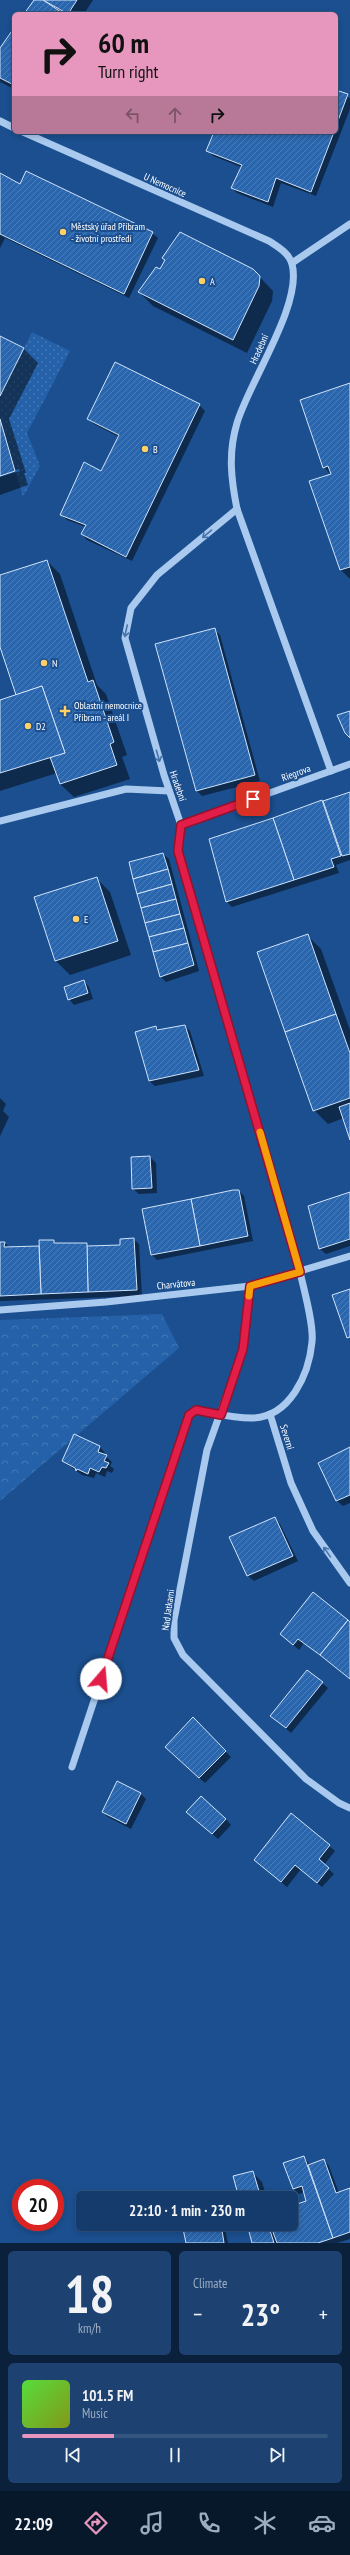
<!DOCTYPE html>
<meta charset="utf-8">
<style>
:root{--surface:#143b6b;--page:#1d4271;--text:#f1f3f6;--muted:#9dadc1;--line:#33557e;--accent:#e797bd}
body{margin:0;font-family:"PT Sans Narrow",sans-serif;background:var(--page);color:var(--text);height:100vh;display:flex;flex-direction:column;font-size:15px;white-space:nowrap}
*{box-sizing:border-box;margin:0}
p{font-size:13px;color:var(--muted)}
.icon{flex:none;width:22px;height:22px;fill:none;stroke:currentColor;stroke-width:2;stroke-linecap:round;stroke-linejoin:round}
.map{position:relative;height:2243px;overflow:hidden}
.sheet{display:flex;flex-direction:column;gap:8px;padding:8px;background:#0b203b;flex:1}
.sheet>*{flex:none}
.hud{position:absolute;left:12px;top:12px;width:326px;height:122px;border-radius:6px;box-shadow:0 2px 6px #0003,0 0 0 1px var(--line);background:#e797bd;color:#111;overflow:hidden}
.speed{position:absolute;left:12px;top:2179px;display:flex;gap:8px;font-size:20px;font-weight:700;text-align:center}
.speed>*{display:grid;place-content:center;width:52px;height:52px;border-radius:50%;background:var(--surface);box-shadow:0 2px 6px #0003,0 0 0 1px var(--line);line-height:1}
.speed .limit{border:6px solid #d22;background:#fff;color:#111}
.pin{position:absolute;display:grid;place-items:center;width:34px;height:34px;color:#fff;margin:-17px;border-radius:8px;box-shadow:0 2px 6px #0006}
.me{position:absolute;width:44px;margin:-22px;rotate:18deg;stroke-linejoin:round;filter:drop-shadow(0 0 3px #0008)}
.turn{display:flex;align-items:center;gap:14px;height:84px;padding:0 20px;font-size:18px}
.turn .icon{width:52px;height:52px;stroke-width:2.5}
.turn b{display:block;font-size:28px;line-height:34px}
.lanes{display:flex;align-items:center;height:38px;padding:0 20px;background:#0003;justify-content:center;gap:20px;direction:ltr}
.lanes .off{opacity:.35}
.big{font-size:30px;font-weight:700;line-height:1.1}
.sheet .card{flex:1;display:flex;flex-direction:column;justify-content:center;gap:6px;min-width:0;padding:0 14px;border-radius:6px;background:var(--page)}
.sheet .dial{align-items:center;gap:0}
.dial b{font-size:52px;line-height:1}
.song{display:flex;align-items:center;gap:12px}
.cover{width:48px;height:48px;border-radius:6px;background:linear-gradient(135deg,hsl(110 70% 55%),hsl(70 70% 35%))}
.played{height:4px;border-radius:2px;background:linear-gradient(90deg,var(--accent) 30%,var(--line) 30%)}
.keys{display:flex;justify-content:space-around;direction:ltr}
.heat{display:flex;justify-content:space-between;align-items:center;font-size:22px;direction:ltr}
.sheet .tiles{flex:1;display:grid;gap:8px;grid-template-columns:1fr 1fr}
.card:last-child{grid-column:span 2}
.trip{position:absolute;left:76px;top:2191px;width:222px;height:40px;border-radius:6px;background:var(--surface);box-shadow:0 2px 6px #0003,0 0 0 1px var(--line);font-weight:700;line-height:40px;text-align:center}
.menu{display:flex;height:64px;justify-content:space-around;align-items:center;background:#08182b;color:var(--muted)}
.menu .icon{width:28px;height:28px}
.menu .selected{color:var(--accent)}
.menu b{font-size:18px;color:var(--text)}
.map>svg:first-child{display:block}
.grass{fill:url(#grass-dots)}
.forest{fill:url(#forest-crowns)}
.shadow{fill:#0007}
.building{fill:url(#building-hatch);stroke:#cfe3fa}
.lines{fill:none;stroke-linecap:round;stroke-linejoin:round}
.minor{stroke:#a9c9ee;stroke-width:7}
.oneway{stroke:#4674ac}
.route-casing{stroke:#92132f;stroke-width:10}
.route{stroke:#e11d48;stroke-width:7}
.slow{stroke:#f59e0b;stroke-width:7}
.poi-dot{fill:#ffd166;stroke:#1b4f8f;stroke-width:1.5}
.labels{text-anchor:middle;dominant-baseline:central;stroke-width:4;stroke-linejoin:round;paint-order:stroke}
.street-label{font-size:10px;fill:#fff;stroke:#1b4f8f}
.poi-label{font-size:10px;fill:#fff;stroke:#1b4f8f;text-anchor:start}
</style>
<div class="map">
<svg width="350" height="2243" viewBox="0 0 350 2243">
<defs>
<pattern id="grass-dots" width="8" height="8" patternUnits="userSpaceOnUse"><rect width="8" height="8" fill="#2461a8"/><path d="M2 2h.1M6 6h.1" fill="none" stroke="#4579b5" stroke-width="1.8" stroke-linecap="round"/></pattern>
<pattern id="forest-crowns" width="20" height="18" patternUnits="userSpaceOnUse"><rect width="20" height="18" fill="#2461a8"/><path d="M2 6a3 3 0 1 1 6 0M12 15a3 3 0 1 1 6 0" fill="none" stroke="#4579b5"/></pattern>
<pattern id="building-hatch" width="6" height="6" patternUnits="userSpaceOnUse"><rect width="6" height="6" fill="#2a66ad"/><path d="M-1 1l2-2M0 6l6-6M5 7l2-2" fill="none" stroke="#4a7db9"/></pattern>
</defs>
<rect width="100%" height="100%" fill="#1b4f8f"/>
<path class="grass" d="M32,332l38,19 -43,82 13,33 -17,31 -23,-78v-23z"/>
<path class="forest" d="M162,1314l17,34 -179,153v-181z"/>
<g class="shadow">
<path d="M35,0h58l-9,14h-59z"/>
<path d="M14,30v59l-14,-7v-32z"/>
<path d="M336,91l14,7v11l-34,87 -35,-13 -8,24 -36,-14 -5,-5 9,-21 -28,-11 -5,-6 7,-18h121z"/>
<path d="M0,172l2,3 19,10 131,48 6,5 -29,60 -124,-60 -5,10z"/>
<path d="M253,270l20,21 -1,10 -25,52 -94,-47 -14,-14 21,-21z"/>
<path d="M0,337l24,12 14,14 -29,56 17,54h-2l4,12 -28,10v-18l20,-6 -1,-2 -19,6z"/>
<path d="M350,384v195l-9,-9 -30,-88 20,-7 -7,-8z"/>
<path d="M199,405l6,6 -73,150 -45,-21 -5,-6 4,-7 -19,-7 -6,-6 41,-42 17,-35 -25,-13 -6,-5z"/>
<path d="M47,561l13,13 37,111 9,9 21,61 -5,2 8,22 -56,18 -14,-13 -3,-11 -57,18v-89l18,-7 -18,-51v-68z"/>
<path d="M214,629l6,6 40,146 -58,15 -5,-5 -40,-146z"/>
<path d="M350,793v67l-14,5 3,8 -107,34 -5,-5 -17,-62z"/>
<path d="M163,854l6,5 30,112 -33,11 -5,-5z"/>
<path d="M96,878l14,14 21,63 -61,20 -14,-14z"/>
<path d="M308,936l13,13 29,81v107l-6,-19 -16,6 -14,-14z"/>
<path d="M84,981l5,6 4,12 -19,6 -5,-6z"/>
<path d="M185,1026l5,5 14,45 -49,10 -6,-5 -13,-48 20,-6 4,3z"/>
<path d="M0,1098l6,6 -3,7 6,6 -9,19z"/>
<path d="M150,1157l6,6 1,30 -18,1 -6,-5 -1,-31z"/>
<path d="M239,1191l5,5 9,45 -96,19 -5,-5z"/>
<path d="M350,1193v53l-24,8 -6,-5 -11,-43z"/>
<path d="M133,1239l6,5 3,52 -142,5v-58h5l5,5 30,-1 13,-6 4,3h29l4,3 31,-1z"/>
<path d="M74,1435l26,12 5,6 -1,2 8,7 -2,4 4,3 -2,4 -5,-2 -2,6 -9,-4 -2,5 -12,-3 -19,-14z"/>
<path d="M350,1448v55l-7,3 -6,-5 -18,-38z"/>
<path d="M274,1518l6,6 18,37 -44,20 -6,-5 -18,-39z"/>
<path d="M350,1622v57l-46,-36 -5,7 -12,-11z"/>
<path d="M322,1683l6,5 -37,45 -19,-17z"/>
<path d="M193,1719l38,38 -26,26 -34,-30z"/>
<path d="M117,1782l24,12 5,5 -15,30 -23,-12 -5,-5z"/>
<path d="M292,1814l43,37 -11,14 10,9 -12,13 -21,-18 -14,18 -26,-22z"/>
<path d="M193,1817l33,2 5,6 -13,14z"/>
<path d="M304,2157l6,8 14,-5 5,6 10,27 11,-4v50l-13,4h-84l-5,-19h43v-17l17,-6 -3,-9 -6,2 -5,-5 -9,-26z"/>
<path d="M252,2172l10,10 5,16h-27z"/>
<path d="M183,2224h41l4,19h-41z"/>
</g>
<g class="building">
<path d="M34,0h9l21,14h-40z"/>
<path d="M43,0h34l-9,14z"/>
<path d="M14,28v57l-14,-7v-30z"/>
<path d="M336,90l12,4 -12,32z"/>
<path d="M214,132h120l-23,60 -35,-14 -8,24 -37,-14 11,-23 -36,-14z"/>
<path d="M26,171l127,61 -29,62 -124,-60v-61l20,11z"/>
<path d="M180,232l73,37 7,7 -1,10 -26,54 -95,-48 18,-25 4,2 5,-9 -3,-2z"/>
<path d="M0,336l24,12 -24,48z"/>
<path d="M115,362l85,42 -74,153 -45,-23 5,-9 -26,-10 24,-53 17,9 18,-36 -32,-16z"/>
<path d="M350,383v184l-10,3 -31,-89 22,-7 -3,-8 -5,2 -23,-68z"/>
<path d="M0,419l15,52 -15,5z"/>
<path d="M47,560l41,122 5,-2 21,62 -4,2 7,21 -57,19 -10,-27 15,-4 -23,-67 -26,9 -16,-48v-72z"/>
<path d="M215,628l40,147 -59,16 -41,-147z"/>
<path d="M42,686l23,67 -65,20v-73z"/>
<path d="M350,711v27l-5,-5 -8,-18z"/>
<path d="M350,792v62l-8,2 -19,-55z"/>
<path d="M322,800l19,56 -10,3 3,8 -40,13 -21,-62z"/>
<path d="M273,818l21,62 -68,22 -17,-63z"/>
<path d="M163,853l5,16 -35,10 -4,-17z"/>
<path d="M168,869l4,15 -35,10 -4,-15z"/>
<path d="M97,877l21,64 -63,20 -21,-64z"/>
<path d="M172,884l4,15 -35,9 -4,-14z"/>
<path d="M176,899l4,15 -35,9 -4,-15z"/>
<path d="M180,914l4,14 -35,9 -4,-14z"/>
<path d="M184,928l4,15 -35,9 -4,-15z"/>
<path d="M308,934l28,80 -51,18 -28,-80z"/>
<path d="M188,943l6,22 -34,12 -7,-25z"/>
<path d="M84,980l4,13 -20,7 -4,-13z"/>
<path d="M336,1014l14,39v45l-37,13 -28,-79z"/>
<path d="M185,1025l14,45 -50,11 -14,-49 21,-6 1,4z"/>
<path d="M350,1103v37l-11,-33z"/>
<path d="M150,1156l2,32 -20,1 -1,-32z"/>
<path d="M233,1190h6l9,46 -48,10 -9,-47z"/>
<path d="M350,1192v47l-31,10 -11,-43z"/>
<path d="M191,1199l9,47 -49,9 -9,-46z"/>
<path d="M134,1238l3,52 -49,2 -1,-46 33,-1v-6z"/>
<path d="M39,1240h15v3h33l1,49 -47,2z"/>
<path d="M0,1242h5l-1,5 35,-1 2,48 -41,2z"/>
<path d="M350,1289v48l-3,1 -15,-43z"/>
<path d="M74,1434l26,12 -2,6 9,3 -3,6 5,2 -3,5 -4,-1 -3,5 -9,-4 -2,6 -11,-5 -1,2 -1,-3 -13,-7z"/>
<path d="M350,1447v48l-14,6 -18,-38z"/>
<path d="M275,1517l18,39 -46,20 -18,-39z"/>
<path d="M313,1592l35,28 -28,35 -22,-16 -5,6 -13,-11z"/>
<path d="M348,1620l2,2v57l-30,-24z"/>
<path d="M307,1670l16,12 -37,46 -16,-12z"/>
<path d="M193,1717l33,34 -27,27 -34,-31z"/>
<path d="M117,1781l24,12 -15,31 -24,-12z"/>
<path d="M201,1796l25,23 -14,15 -26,-22z"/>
<path d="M291,1813l39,32 -11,14 10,9 -12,15 -22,-18 -14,17 -27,-22z"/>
<path d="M304,2156l29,82 -15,5h-41l-7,-19h21v-18l15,-5 -4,-15 -9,3 -10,-26z"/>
<path d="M324,2159l12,34 14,-5v44l-17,6 -25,-73z"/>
<path d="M253,2171l8,27h-22l-6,-22z"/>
<path d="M182,2224h39l3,19h-38z"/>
<path d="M247,2224h21l6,19h-22z"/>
</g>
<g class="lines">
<g class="minor">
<path d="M0,121l14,7"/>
<path d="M23,132l246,109c9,6 20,12 23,23 11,40 -43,118 -55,159 -9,30 -6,56 0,86l94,262"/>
<path d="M292,263l58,-39"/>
<path d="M0,821l126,-32 43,2"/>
<path d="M181,825l169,-61"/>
<path d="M250,1286l-7,63 -36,101 -33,170v18l9,17 123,124 33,24 11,5"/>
<path d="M0,1310l106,-8 144,-16 100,-30"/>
<path d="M270,1414l21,69 22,48 37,52"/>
<path d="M72,1767l117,-352 7,-5c18,3 36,8 55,8 39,0 58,-44 61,-76 2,-17 -8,-52 -12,-70l-122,-421 3,-26 -17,-50 -39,-137 6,-30 26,-33 80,-66"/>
</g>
</g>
<defs><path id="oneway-shaft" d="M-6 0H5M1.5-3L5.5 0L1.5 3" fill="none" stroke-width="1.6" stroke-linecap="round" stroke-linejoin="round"/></defs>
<g class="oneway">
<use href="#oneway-shaft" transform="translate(207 534) rotate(140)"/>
<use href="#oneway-shaft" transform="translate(126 631) rotate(102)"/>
<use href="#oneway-shaft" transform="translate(158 756) rotate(74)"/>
<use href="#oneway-shaft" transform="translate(327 1552) rotate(-125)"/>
</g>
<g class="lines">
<g class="route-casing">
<path id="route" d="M101,1679l88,-264 7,-5 25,5 22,-66 7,-63 50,-14 -122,-421 3,-26 72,-26"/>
</g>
<use href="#route" class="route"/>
<path class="slow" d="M249,1296l1,-10 50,-14 -40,-140"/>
</g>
<g class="poi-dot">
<circle cx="63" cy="232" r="4"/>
<circle cx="202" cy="281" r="4"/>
<circle cx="145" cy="449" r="4"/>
<circle cx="44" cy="663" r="4"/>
<path d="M63 705h4v4h4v4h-4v4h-4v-4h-4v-4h4z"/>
<circle cx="28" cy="726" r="4"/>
<circle cx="76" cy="919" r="4"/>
</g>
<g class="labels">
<g class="street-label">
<text transform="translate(165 185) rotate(24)">U Nemocnice</text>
<text transform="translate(259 349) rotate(-66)">Hradební</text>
<text transform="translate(296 773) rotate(-20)">Riegrova</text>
<text transform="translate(178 786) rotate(71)">Hradební</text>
<text transform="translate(176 1284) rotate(-6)">Charvátova</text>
<text transform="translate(287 1437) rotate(73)">Severní</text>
<text transform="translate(168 1610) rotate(-82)">Nad Jatkami</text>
</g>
<g class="poi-label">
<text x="71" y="226">Městský úřad Příbram<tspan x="71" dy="12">- životní prostředí</tspan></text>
<text x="210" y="281">A</text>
<text x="153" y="449">B</text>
<text x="52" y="663">N</text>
<text x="74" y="705">Oblastní nemocnice<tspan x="74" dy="12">Příbram - areál I</tspan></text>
<text x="36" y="726">D2</text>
<text x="84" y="919">E</text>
</g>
</g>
</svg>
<div class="speed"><div class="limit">20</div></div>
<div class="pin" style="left:253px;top:799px;background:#d93025"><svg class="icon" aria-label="arrive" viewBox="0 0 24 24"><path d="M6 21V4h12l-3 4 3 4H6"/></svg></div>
<svg class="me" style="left:101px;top:1679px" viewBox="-20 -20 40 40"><circle r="19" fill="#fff"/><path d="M0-13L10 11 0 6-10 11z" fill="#e11d48"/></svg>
<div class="trip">22:10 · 1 min · 230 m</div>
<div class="hud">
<div class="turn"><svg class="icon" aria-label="right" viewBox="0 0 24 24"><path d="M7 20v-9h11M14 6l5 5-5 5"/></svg><div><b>60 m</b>Turn right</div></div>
<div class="lanes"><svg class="icon off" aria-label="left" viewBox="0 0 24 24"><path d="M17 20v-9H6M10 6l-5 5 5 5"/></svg><svg class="icon off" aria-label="ahead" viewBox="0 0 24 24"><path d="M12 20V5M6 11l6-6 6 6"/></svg><svg class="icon" aria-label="right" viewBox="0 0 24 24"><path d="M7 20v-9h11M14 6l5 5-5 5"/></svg></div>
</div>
</div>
<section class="sheet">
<div class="tiles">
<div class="card dial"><b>18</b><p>km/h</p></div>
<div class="card"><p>Climate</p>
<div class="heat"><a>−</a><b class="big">23°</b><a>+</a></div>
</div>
<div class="card">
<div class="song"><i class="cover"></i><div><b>101.5 FM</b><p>Music</p></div></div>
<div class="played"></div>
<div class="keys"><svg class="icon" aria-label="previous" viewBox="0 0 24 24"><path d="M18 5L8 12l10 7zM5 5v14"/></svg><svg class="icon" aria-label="pause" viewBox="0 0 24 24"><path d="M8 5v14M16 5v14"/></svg><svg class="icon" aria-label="next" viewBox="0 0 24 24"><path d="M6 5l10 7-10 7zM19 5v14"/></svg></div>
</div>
</div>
</section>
<nav class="menu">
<b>22:09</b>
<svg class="icon selected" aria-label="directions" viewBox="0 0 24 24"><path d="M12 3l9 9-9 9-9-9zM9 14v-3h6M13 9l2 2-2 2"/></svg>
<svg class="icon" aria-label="music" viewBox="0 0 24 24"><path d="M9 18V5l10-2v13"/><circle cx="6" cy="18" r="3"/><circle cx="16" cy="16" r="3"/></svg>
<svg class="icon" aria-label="phone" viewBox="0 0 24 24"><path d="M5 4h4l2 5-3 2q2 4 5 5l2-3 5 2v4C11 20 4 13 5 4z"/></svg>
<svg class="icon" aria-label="climate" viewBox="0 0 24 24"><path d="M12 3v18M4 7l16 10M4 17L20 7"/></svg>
<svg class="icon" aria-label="car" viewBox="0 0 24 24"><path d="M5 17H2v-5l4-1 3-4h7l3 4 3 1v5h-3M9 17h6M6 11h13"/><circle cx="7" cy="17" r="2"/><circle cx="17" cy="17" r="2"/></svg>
</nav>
